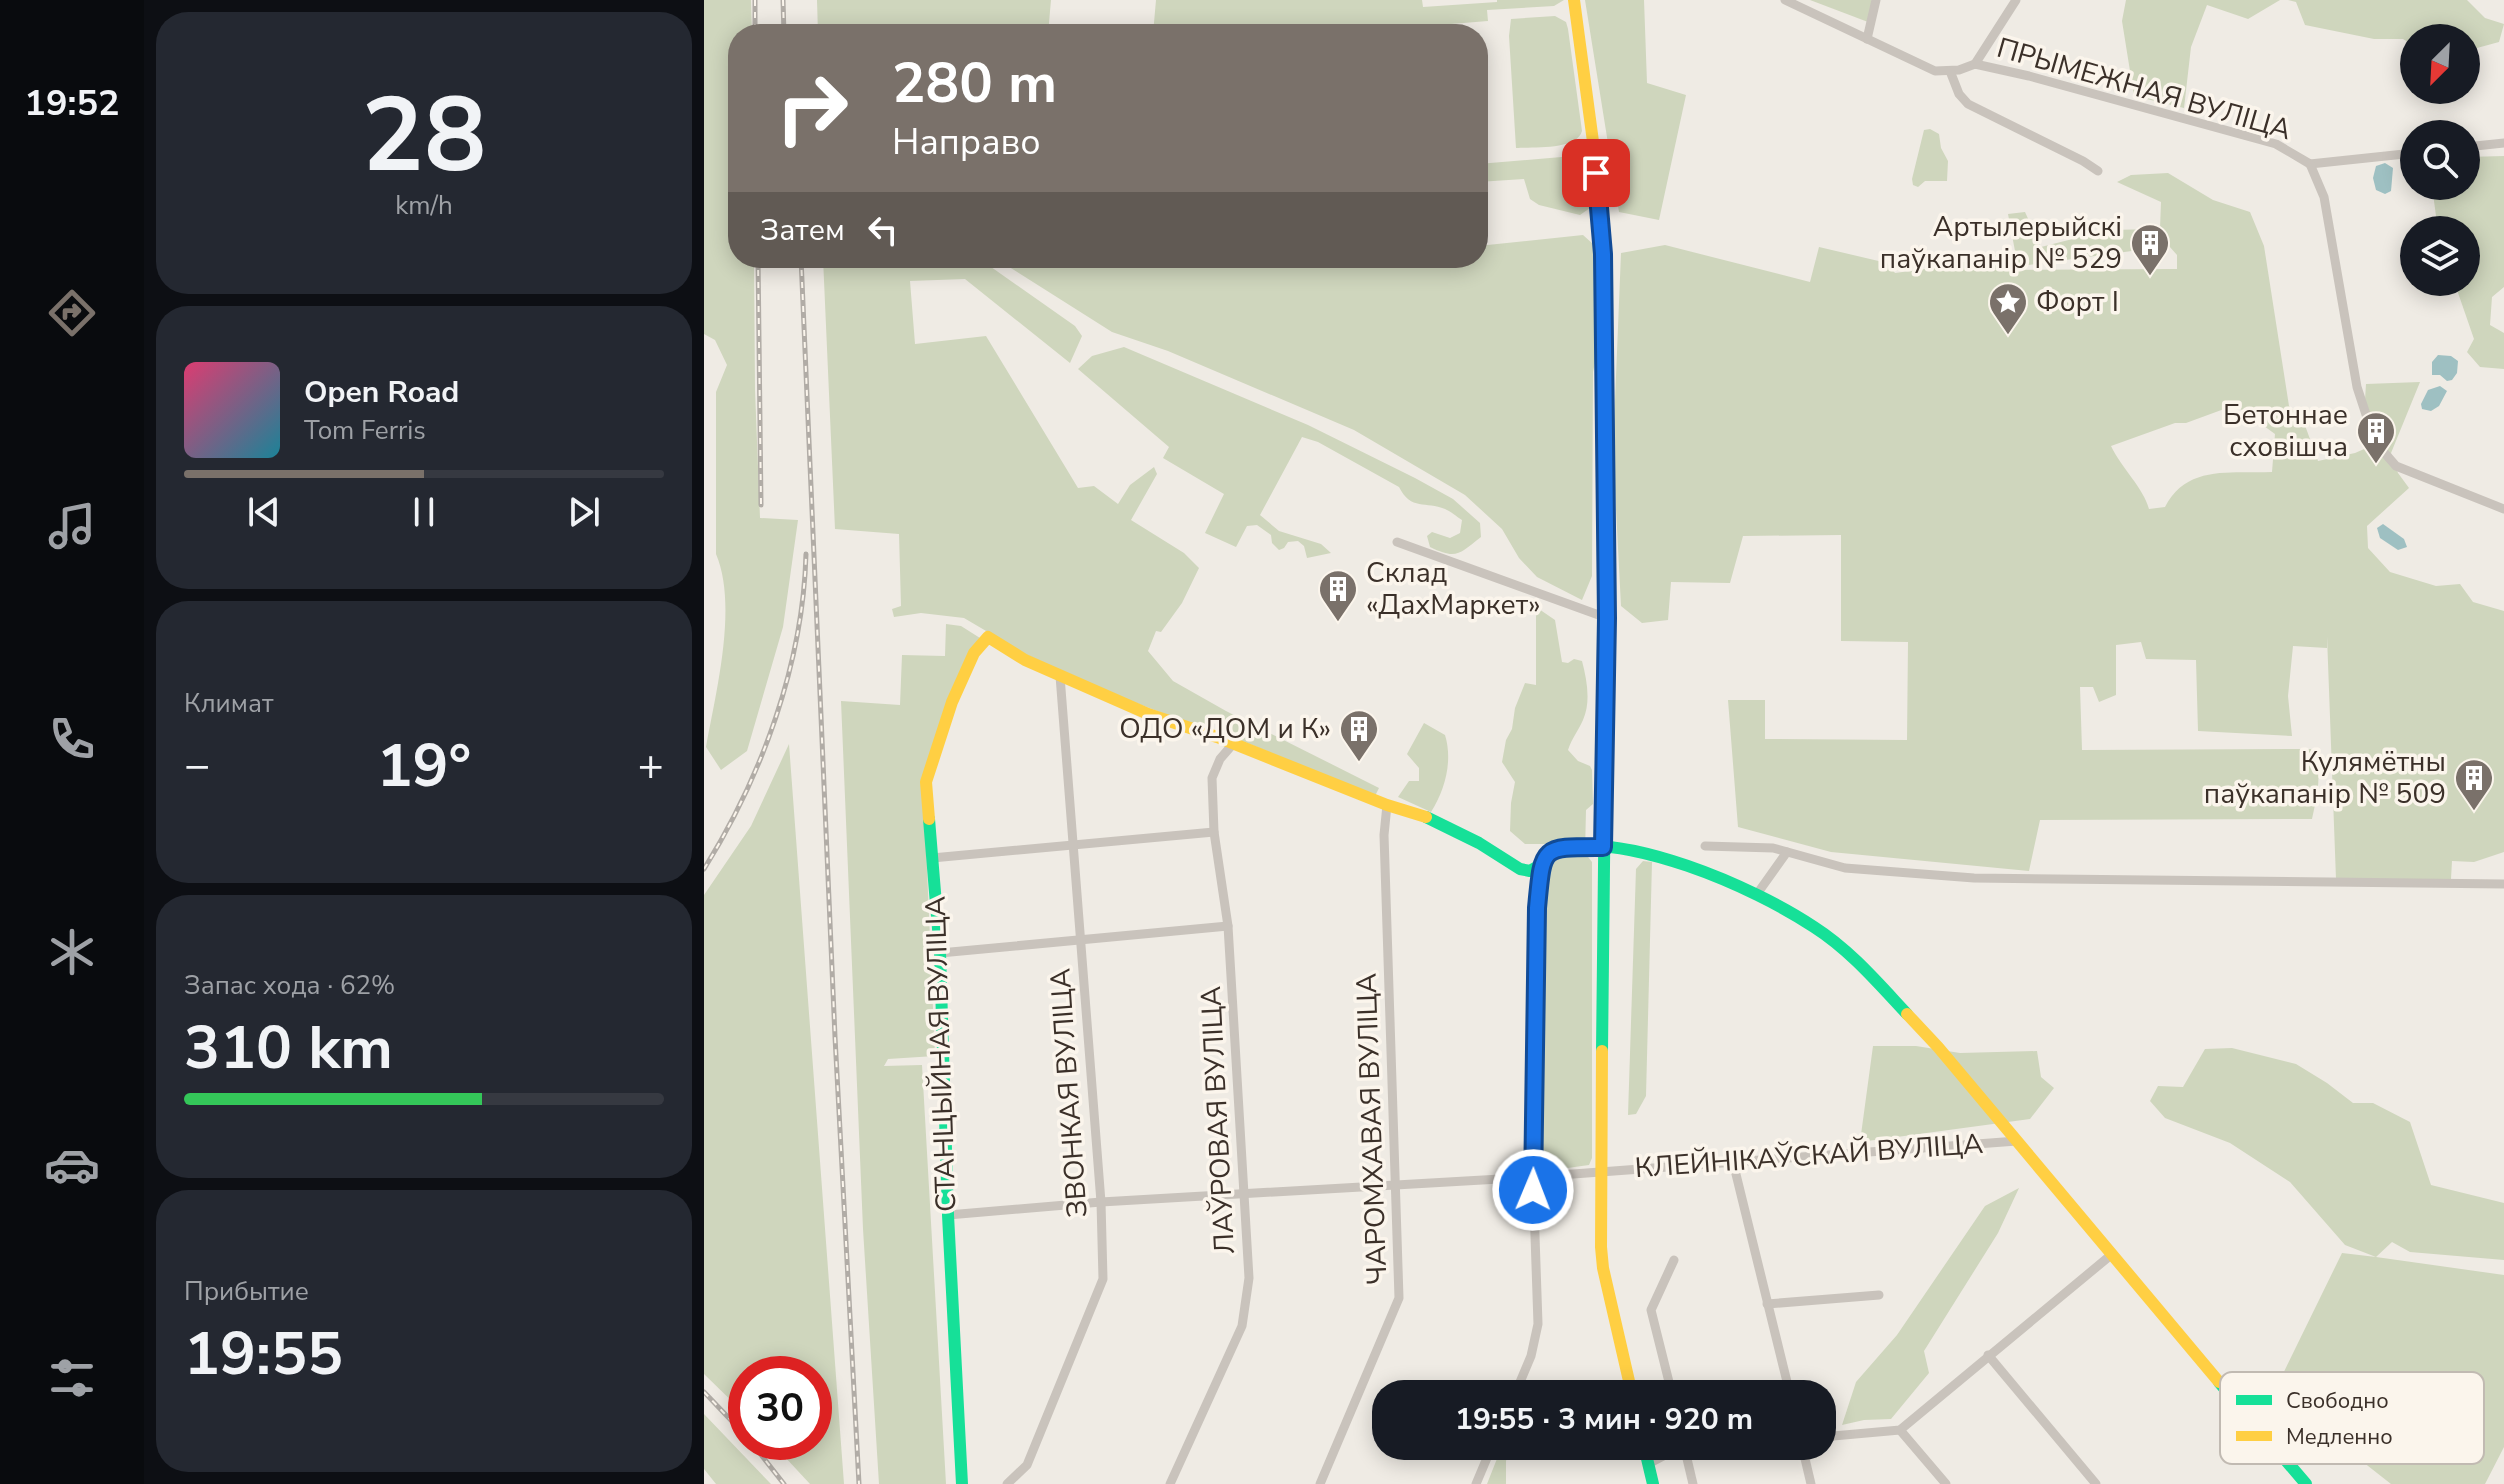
<!DOCTYPE html>
<html lang="ru">
<meta charset="utf-8">
<style>
:root{--surface:#171b24;--page:#242831;--text:#f1f3f6;--muted:#9ea1a6;--line:#363941;--accent:#7a716a}
body{margin:0;font-family:"Nunito Sans",sans-serif;background:var(--page);color:var(--text);height:100vh;display:flex;flex-direction:column;font-size:30px;white-space:nowrap}
*{box-sizing:border-box;margin:0}
p{font-size:26px;color:var(--muted)}
.icon{flex:none;width:44px;height:44px;fill:none;stroke:currentColor;stroke-width:2;stroke-linecap:round;stroke-linejoin:round}
.map{position:relative;flex:1;overflow:hidden}
.panel{display:flex;flex-direction:column;gap:12px;padding:12px;background:#0d0f14;width:560px}
.panel>*{flex:none}
.banner{position:absolute;left:24px;top:24px;width:760px;height:244px;border-radius:32px;box-shadow:0 4px 20px #0003;background:#7a716a;color:#fff;overflow:hidden}
.needle{width:52px;rotate:204deg}
.buttons{position:absolute;left:1696px;top:24px;display:grid;gap:16px}
.buttons a{display:grid;place-items:center;width:80px;height:80px;border-radius:50%;background:var(--surface);box-shadow:0 4px 20px #0003;font-size:40px}
.speed{position:absolute;left:24px;top:1356px;display:flex;gap:16px;font-size:40px;font-weight:700;text-align:center}
.speed>*{display:grid;place-content:center;width:104px;height:104px;border-radius:50%;background:var(--surface);box-shadow:0 4px 20px #0003;line-height:1}
.speed .limit{border:12px solid #d22;background:#fff;color:#111}
.pin{position:absolute;display:grid;place-items:center;width:68px;height:68px;color:#fff;margin:-34px;border-radius:16px;box-shadow:0 4px 12px #0006}
.me{position:absolute;width:88px;margin:-44px;rotate:1deg;stroke-linejoin:round;filter:drop-shadow(0 0 6px #0008)}
.turn{display:flex;align-items:center;gap:28px;height:168px;padding:0 32px;font-size:36px}
.turn .icon{width:104px;height:104px;stroke-width:2.5}
.turn b{display:block;font-size:56px;line-height:68px}
.then{display:flex;align-items:center;height:76px;padding:0 32px;background:#0003;gap:16px;font-size:30px}
.big{font-size:60px;font-weight:700;line-height:1.1}
.panel .widget{flex:1;display:flex;flex-direction:column;justify-content:center;gap:12px;min-width:0;padding:0 28px;border-radius:32px;background:var(--page)}
.panel .dial{align-items:center;gap:0}
.dial b{font-size:104px;line-height:1}
.song{display:flex;align-items:center;gap:24px}
.cover{width:96px;height:96px;border-radius:12px;background:linear-gradient(135deg,hsl(340 70% 55%),hsl(190 70% 35%))}
.played{height:8px;border-radius:4px;background:linear-gradient(90deg,var(--accent) 50%,var(--line) 50%)}
.keys{display:flex;justify-content:space-around;direction:ltr}
.heat{display:flex;justify-content:space-between;align-items:center;font-size:44px;direction:ltr}
.charge{height:12px;border-radius:6px;background:linear-gradient(90deg,#34c759 62%,var(--line) 0)}
.trip{position:absolute;left:668px;top:1380px;width:464px;height:80px;border-radius:32px;background:var(--surface);box-shadow:0 4px 20px #0003;font-weight:700;line-height:80px;text-align:center}
main{display:flex;flex:1;min-height:0}
.tabs{display:flex;flex-direction:column;width:144px;justify-content:space-around;align-items:center;background:#090b0e;color:var(--muted)}
.tabs .icon{width:56px;height:56px}
.tabs .on{color:var(--accent)}
.tabs b{font-size:36px;color:var(--text)}
.map>svg:first-child{display:block}
.green{fill:#cfd6bd;fill-rule:evenodd}
.water{fill:#9ec0c2}
.lines{fill:none;stroke-linecap:round;stroke-linejoin:round}
.street{stroke:#c9c3bc;stroke-width:9}
.fast{stroke:#16e098;stroke-width:12}
.slow{stroke:#ffcf43;stroke-width:12}
.rail-casing{stroke:#b1aca6;stroke-width:5}
.rail{stroke:#fbf5ec;stroke-width:2;stroke-dasharray:6;stroke-linecap:butt}
.route-casing{stroke:#114b97;stroke-width:20}
.route{stroke:#1a73e8;stroke-width:14}
.labels{text-anchor:middle;dominant-baseline:central;stroke-width:7;stroke-linejoin:round;paint-order:stroke}
.street-label{font-size:28px;fill:#3b3029;stroke:#fbf5ec}
.poi-label{font-size:28px;fill:#3b3029;stroke:#fbf5ec;text-anchor:end}
.key{fill:#fbf5ec;stroke:#c1bab2;stroke-width:2}
.key-label{font-size:22px;fill:#3b3029}
</style>
<main>
<nav class="tabs">
<b>19:52</b>
<svg class="icon on" aria-label="directions" viewBox="0 0 24 24"><path d="M12 3l9 9-9 9-9-9zM9 14v-3h6M13 9l2 2-2 2"/></svg>
<svg class="icon" aria-label="music" viewBox="0 0 24 24"><path d="M9 18V5l10-2v13"/><circle cx="6" cy="18" r="3"/><circle cx="16" cy="16" r="3"/></svg>
<svg class="icon" aria-label="phone" viewBox="0 0 24 24"><path d="M5 4h4l2 5-3 2q2 4 5 5l2-3 5 2v4C11 20 4 13 5 4z"/></svg>
<svg class="icon" aria-label="climate" viewBox="0 0 24 24"><path d="M12 3v18M4 7l16 10M4 17L20 7"/></svg>
<svg class="icon" aria-label="car" viewBox="0 0 24 24"><path d="M5 17H2v-5l4-1 3-4h7l3 4 3 1v5h-3M9 17h6M6 11h13"/><circle cx="7" cy="17" r="2"/><circle cx="17" cy="17" r="2"/></svg>
<svg class="icon" aria-label="filters" viewBox="0 0 24 24"><path d="M4 7h16M4 17h16"/><circle cx="9" cy="7" r="2"/><circle cx="15" cy="17" r="2"/></svg>
</nav>
<section class="panel">
<div class="widget dial"><b>28</b><p>km/h</p></div>
<div class="widget">
<div class="song"><i class="cover"></i><div><b>Open Road</b><p>Tom Ferris</p></div></div>
<div class="played"></div>
<div class="keys"><svg class="icon" aria-label="previous" viewBox="0 0 24 24"><path d="M18 5L8 12l10 7zM5 5v14"/></svg><svg class="icon" aria-label="pause" viewBox="0 0 24 24"><path d="M8 5v14M16 5v14"/></svg><svg class="icon" aria-label="next" viewBox="0 0 24 24"><path d="M6 5l10 7-10 7zM19 5v14"/></svg></div>
</div>
<div class="widget"><p>Климат</p>
<div class="heat"><a>−</a><b class="big">19°</b><a>+</a></div>
</div>
<div class="widget"><p>Запас хода · 62%</p><b class="big">310 km</b><div class="charge"></div></div>
<div class="widget"><p>Прибытие</p><b class="big">19:55</b></div>
</section>
<div class="map">
<svg width="1800" height="1484" viewBox="0 0 1800 1484">
<rect width="100%" height="100%" fill="#efebe4"/>
<g class="green">
<path d="M0,0h47l1,34h-14v224h16l1,132 5,128 38,2 -15,107 -36,124 -26,19 -15,-23c10,-55 32,-141 10,-193v-162l11,-27 -12,-25 -11,-6z"/>
<path d="M113,0h234l-3,34h-230z"/>
<path d="M452,0h266l1,7 74,-5v-2h67l-10,6 -67,4 1,11 -74,6v7h-261z"/>
<path d="M881,0h59l3,83 39,12 -27,125 -40,-8z"/>
<path d="M1106,0h62l-4,22z"/>
<path d="M1422,0h154l-32,19 -41,-14 -16,42 -7,61 -50,-12 -12,-75z"/>
<path d="M1584,0h179l18,18 19,6 -5,18 -33,9v-13h-52v8l-11,-7h-29l-69,-14 -9,-23z"/>
<path d="M851,16l11,6 2,7 14,102c-5,19 -48,16 -66,17l-7,-112 2,-17z"/>
<path d="M1226,129l9,5 2,14 7,13 -1,20h-22l-7,6 -5,-2 -1,-6 12,-49z"/>
<path d="M870,154l10,3 3,6 6,37 -3,8 -10,7 -41,-10 -9,-6 -6,-20 -46,3v-18l95,-8z"/>
<path d="M1800,156v131l-12,10 -2,28 14,8v36l-24,-2 -13,-15 7,-13 -18,-52 -8,-5h18v-52h-31l1,-14 -4,-30h34v-29z"/>
<path d="M1464,173l45,27 37,12 14,34 25,160 14,14 15,41 37,-8 23,-10 -13,-43 1,-16 54,-2 -29,71 7,20 11,15 -42,38 1,22 22,24 46,14 24,-2 13,18 31,9v241l-30,10 -22,-1 -1,18h-115l-9,-243v12l-34,-2 -5,50 4,40 -94,-5 -2,-71 -50,-1 -5,-17 -25,3v50l-17,7 -6,-15h-13l2,63 229,-1c13,22 6,46 1,70l-272,1 -11,51 -198,-19 -93,-25 -10,-127h37v39l142,1 1,-98 -67,-1v-106l-98,1 -13,47 -59,-1 -3,38 -26,3 -21,-17 -8,-155 8,-198 44,-8 145,37 9,-35 68,16 8,10 45,-6 75,-16 -7,-37 17,-2 16,35 67,-17 52,-1 1,-27 -44,-20 14,-7zM1465,246l8,9v14l-186,1zM1531,405l40,29 -3,38c-40,2 -85,-8 -107,35l-16,2c-5,-20 -28,-42 -38,-63l64,-23h11z"/>
<path d="M879,235l10,9 2,7 1,106 -3,15 -1,204 -10,24 -45,-23 -18,-19 -17,-29 -37,-34 -111,-65 -186,-79 -56,-19 -117,-74h483v-12z"/>
<path d="M119,258h151l10,4 91,64 7,10 -12,27 -105,-84 -55,2 5,63 71,-8 92,152 16,-2 24,18 12,-19 24,-18 3,7 -26,46 53,33 15,15 -17,35 -21,29 -5,-1 -8,20 25,30 53,30 153,77 -4,8 -147,-61 -6,-11 -7,-2 -11,7 -78,-30 -99,-44 -63,-37 -43,-5 -27,4 -2,-8 9,-3 -2,-72 -64,-5z"/>
<path d="M420,347l184,78 107,53 38,21 27,24 1,14c-22,17 -24,23 -51,10l-3,-11 5,-4 18,6 10,-5 2,-13c-6,-4 -12,-9 -17,-11 -19,-8 -34,2 -46,-22l-81,-45 -16,-5 -42,78 19,16 42,13 10,9 -24,5 -3,-12 -6,-5 -10,1 -4,6 -5,2 -7,-7 -1,-8 -14,-10 -10,1 -11,21 -31,-14 19,-39 -61,-36 6,-11 -91,-78 14,-13z"/>
<path d="M832,607l19,13 7,42 6,1 6,-4 8,2c5,19 9,41 1,59 -5,11 -11,18 -15,30l10,11 12,5 2,4 1,34 -7,6 -1,43 7,9v296l-3,7 -43,6 -8,-13 4,-234 4,-48 4,-12 10,-6 -4,-14h-31l-15,-13 1,-28 4,-21 -13,-20 4,-22 6,-11 3,-21 10,-25 11,2z"/>
<path d="M242,624l15,2 19,12 -57,137 12,281 -47,3 -4,7 38,-1 24,419h-67l-16,-255 -22,-528 59,4 2,-50 43,1z"/>
<path d="M720,723l21,12c8,26 0,55 -14,77l-33,-15 11,-16h10v-13l-12,-14z"/>
<path d="M85,744l55,740h-34l-39,-42h43v-68h-68v41l-42,-41v-479l47,-69z"/>
<path d="M939,861l9,1 -6,234 -10,18 -8,1 8,-246z"/>
<path d="M1169,1046h43l44,7 77,-2 4,26 13,11 -24,31 -170,23z"/>
<path d="M1528,1048l64,16 31,19 26,20h20l37,19 21,63 73,18v57l-94,-8 -18,-10 -16,15 128,18v172l-19,37h-94l-117,-92 68,-139 34,4 -31,-12 -55,-63 -60,-39 -65,-25 -15,-17 8,-15 25,1 22,-38z"/>
<path d="M1315,1188l-21,45 -74,118 5,22 -38,46 -27,1 -22,5 14,-43 41,-47 88,-129z"/>
<path d="M0,1414l66,69 1,1h-55l-12,-15z"/>
<path d="M798,1446h8l-4,15v23h-19z"/>
</g>
<g class="water">
<path d="M1681,163l8,5 -2,23 -6,3 -9,-4 -3,-12 3,-12z"/>
<path d="M1734,355l13,1 7,5 -1,12 -5,7 -5,1 -7,-6h-8v-13z"/>
<path d="M1736,386l7,5 -8,15 -8,5 -9,-2 -1,-5 7,-14z"/>
<path d="M1679,524l21,15 3,8 -9,3 -18,-12 -3,-10z"/>
</g>
<g class="lines">
<g class="street">
<path d="M1081,0l150,71 24,-1 16,-6 54,12 247,68 34,20 104,-11"/>
<path d="M1163,39l9,-39"/>
<path d="M1271,64l41,-64"/>
<path d="M1246,71l9,23 9,10 115,57 15,10"/>
<path d="M1762,147l38,-4"/>
<path d="M1606,164l14,33 33,190 18,55 21,24 108,43"/>
<path d="M693,542l210,76"/>
<path d="M1001,846l68,2 72,20 129,10 530,6"/>
<path d="M228,858l282,-26"/>
<path d="M1053,894l30,-42"/>
<path d="M236,953l288,-27"/>
<path d="M1029,1162l57,232"/>
<path d="M244,1215l153,-13 432,-25 484,-36"/>
<path d="M1063,1304l112,-9"/>
<path d="M1284,1355l108,129"/>
<path d="M811,1394l16,-38 7,-32 -5,-147 4,-269 5,-44"/>
<path d="M968,1394l-21,-84 23,-50"/>
<path d="M1196,1430l46,54"/>
<path d="M1118,1437l78,-7 211,-175"/>
<path d="M980,1446l9,38"/>
<path d="M1098,1446l9,38"/>
<path d="M944,1464l34,-18"/>
<path d="M303,1484l20,-19 76,-186 -2,-77 -41,-526"/>
<path d="M466,1484l72,-158 7,-48 -21,-352 -14,-94 -2,-54 8,-19 13,-15"/>
<path d="M616,1484l79,-186 -15,-463 3,-30"/>
<path d="M772,1484l16,-38"/>
</g>
<g class="fast">
<path d="M722,817l53,26 41,26 10,2 12,-7 9,-14c72,-21 203,37 263,77 36,23 64,56 93,87"/>
<path d="M225,819l11,134 8,262 14,269"/>
<path d="M898,1051l5,-461"/>
<path d="M1515,1382l87,102"/>
<path d="M940,1446l9,38"/>
</g>
<g class="slow">
<path d="M870,0l20,149 9,105 4,336"/>
<path d="M225,819l-3,-37 26,-80 22,-49 14,-16 37,23 123,54 69,23 170,68 39,12"/>
<path d="M1203,1014l31,33 281,335"/>
<path d="M898,1051l-1,196 2,21 29,126"/>
</g>
<g class="rail-casing">
<g id="rail">
<path d="M51,0v34"/>
<path d="M79,0l1,34"/>
<path d="M54,258l3,247"/>
<path d="M97,258l34,779 24,447"/>
<path d="M0,869c58,-93 99,-205 102,-315"/>
<path d="M0,1392l42,44"/>
<path d="M47,1442l33,42"/>
</g>
</g>
<use href="#rail" class="rail"/>
</g>
<g class="lines">
<g class="route-casing">
<path id="route" d="M829,1190l4,-282c6,-63 3,-61 66,-61l4,-229 -4,-364 -7,-81"/>
</g>
<use href="#route" class="route"/>
</g>
<defs>
<g id="building-pin" transform="scale(2)"><path d="M0 17L-7.5 6A9.5 9.5 0 1 1 7.5 6Z" fill="#7a716a" stroke="#fbf5ec"/><path d="M-4-6H4V6H1V3H-1V6H-4ZM-2.5-4.3h1.7v1.8h-1.7ZM.8-4.3h1.7v1.8H.8ZM-2.5-1h1.7V.8h-1.7ZM.8-1h1.7V.8H.8Z" fill="#fff"/></g>
<g id="sight-pin" transform="scale(2)"><path d="M0 17L-7.5 6A9.5 9.5 0 1 1 7.5 6Z" fill="#7a716a" stroke="#fbf5ec"/><path d="M0-6L1.8-2.2L6-1.7L2.9 1.2L3.7 5.4L0 3.3L-3.7 5.4L-2.9 1.2L-6-1.7L-1.8-2.2Z" fill="#fff"/></g>
</defs>
<g fill-rule="evenodd">
<use href="#building-pin" x="1446" y="243"/>
<use href="#sight-pin" x="1304" y="302"/>
<use href="#building-pin" x="1672" y="431"/>
<use href="#building-pin" x="634" y="589"/>
<use href="#building-pin" x="655" y="729"/>
<use href="#building-pin" x="1770" y="778"/>
</g>
<g class="labels">
<g class="street-label">
<text transform="translate(1440 89) rotate(16)">ПРЫМЕЖНАЯ ВУЛІЦА</text>
<text transform="translate(237 1054) rotate(-92)">СТАНЦЫЙНАЯ ВУЛІЦА</text>
<text transform="translate(365 1093) rotate(-94)">ЗВОНКАЯ ВУЛІЦА</text>
<text transform="translate(514 1120) rotate(-93)">ЛАЎРОВАЯ ВУЛІЦА</text>
<text transform="translate(668 1129) rotate(-92)">ЧАРОМХАВАЯ ВУЛІЦА</text>
<text transform="translate(1105 1156) rotate(-4)">КЛЕЙНІКАЎСКАЙ ВУЛІЦА</text>
</g>
<g class="poi-label">
<text x="1418" y="227">Артылерыйскі<tspan x="1418" dy="32">паўкапанір № 529</tspan></text>
<text x="1332" y="302" text-anchor="start">Форт I</text>
<text x="1644" y="415">Бетоннае<tspan x="1644" dy="32">сховішча</tspan></text>
<text x="662" y="573" text-anchor="start">Склад<tspan x="662" dy="32">«ДахМаркет»</tspan></text>
<text x="627" y="729">ОДО «ДОМ и К»</text>
<text x="1742" y="762">Кулямётны<tspan x="1742" dy="32">паўкапанір № 509</tspan></text>
</g>
</g>
<rect x="1516" y="1372" width="264" height="92" rx="12" class="key"/>
<rect x="1532" y="1395" width="36" height="10" fill="#16e098"/>
<rect x="1532" y="1431" width="36" height="10" fill="#ffcf43"/>
<g class="key-label">
<text x="1582" y="1408">Свободно</text>
<text x="1582" y="1444">Медленно</text>
</g>
</svg>
<div class="buttons">
<a><svg class="needle" viewBox="-14 -14 28 28"><path d="M0-13l5 13h-10z" fill="#e53935"/><path d="M0 13l5-13h-10z" fill="#9ea1a6"/></svg></a>
<a><svg class="icon" aria-label="search" viewBox="0 0 24 24"><circle cx="10" cy="10" r="6"/><path d="M15 15l6 6"/></svg></a>
<a><svg class="icon" aria-label="layers" viewBox="0 0 24 24"><path d="M12 4l9 5-9 5-9-5zM3 14l9 5 9-5"/></svg></a>
</div>
<div class="speed"><div class="limit">30</div></div>
<div class="pin" style="left:892px;top:173px;background:#d93025"><svg class="icon" aria-label="arrive" viewBox="0 0 24 24"><path d="M6 21V4h12l-3 4 3 4H6"/></svg></div>
<svg class="me" style="left:829px;top:1190px" viewBox="-20 -20 40 40"><circle r="17" fill="#1a73e8" stroke="#fff" stroke-width="3"/><path d="M0-11L8 9 0 5-8 9z" fill="#fff"/></svg>
<div class="trip">19:55 · 3 мин · 920 m</div>
<div class="banner">
<div class="turn"><svg class="icon" aria-label="right" viewBox="0 0 24 24"><path d="M7 20v-9h11M14 6l5 5-5 5"/></svg><div><b>280 m</b>Направо</div></div>
<div class="then">Затем<svg class="icon" aria-label="left" viewBox="0 0 24 24"><path d="M17 20v-9H6M10 6l-5 5 5 5"/></svg></div>
</div>
</div>
</main>
